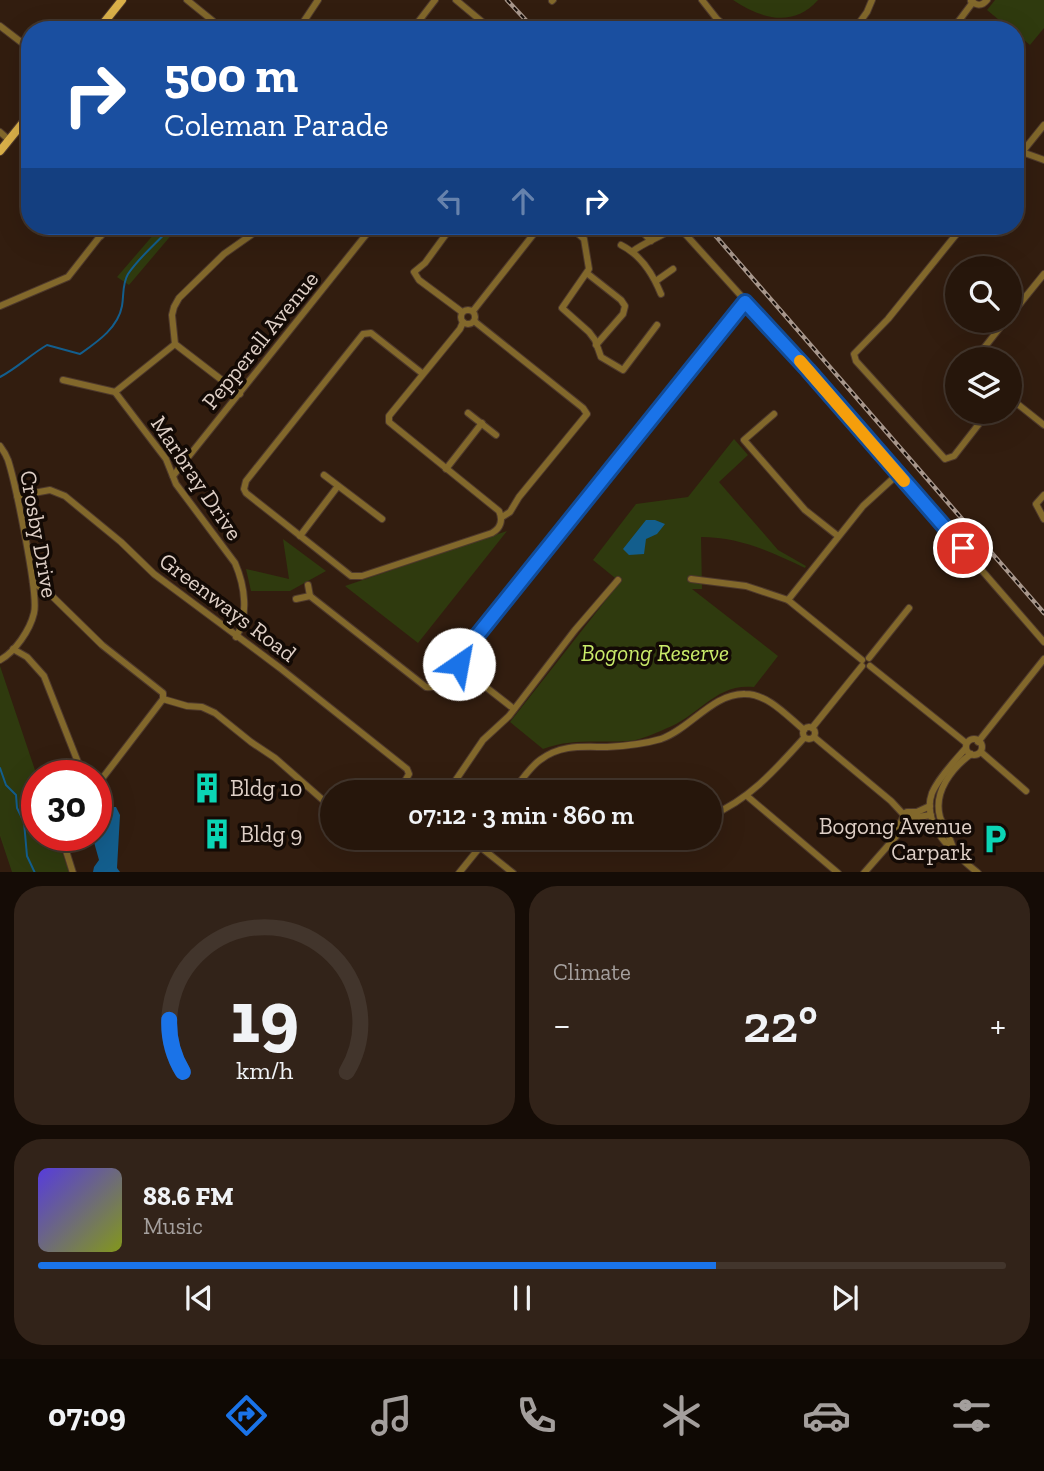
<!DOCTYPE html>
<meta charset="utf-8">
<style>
:root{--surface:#26160b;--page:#322319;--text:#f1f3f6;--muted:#a49f9d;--line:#42352c;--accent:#1a73e8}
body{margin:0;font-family:"Zilla Slab",serif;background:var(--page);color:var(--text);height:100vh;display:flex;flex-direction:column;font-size:26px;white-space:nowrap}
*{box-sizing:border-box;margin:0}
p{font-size:23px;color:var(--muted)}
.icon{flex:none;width:38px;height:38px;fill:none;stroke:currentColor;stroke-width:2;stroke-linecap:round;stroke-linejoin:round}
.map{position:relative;height:872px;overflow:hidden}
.side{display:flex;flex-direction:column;gap:14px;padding:14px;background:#150c06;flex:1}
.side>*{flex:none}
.hud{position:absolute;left:21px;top:21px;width:1003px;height:214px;border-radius:28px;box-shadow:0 7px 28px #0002,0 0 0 2px var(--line);background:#1a4fa0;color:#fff;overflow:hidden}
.fabs{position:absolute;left:945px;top:256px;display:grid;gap:14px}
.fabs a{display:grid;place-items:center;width:77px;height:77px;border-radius:50%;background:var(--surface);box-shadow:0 7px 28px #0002,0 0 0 2px var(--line);font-size:35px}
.speed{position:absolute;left:21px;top:760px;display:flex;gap:14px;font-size:35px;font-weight:700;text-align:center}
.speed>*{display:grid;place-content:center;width:91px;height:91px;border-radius:50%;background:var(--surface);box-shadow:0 7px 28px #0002,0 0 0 2px var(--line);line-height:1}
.speed .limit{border:10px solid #d22;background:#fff;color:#111}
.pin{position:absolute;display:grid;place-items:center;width:60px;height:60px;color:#fff;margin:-30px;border:4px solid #fff;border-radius:50%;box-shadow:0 2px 7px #0007}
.me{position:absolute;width:77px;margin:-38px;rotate:33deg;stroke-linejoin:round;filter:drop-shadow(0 0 5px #0008)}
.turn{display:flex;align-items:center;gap:24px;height:147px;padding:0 28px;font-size:32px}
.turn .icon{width:91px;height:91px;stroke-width:2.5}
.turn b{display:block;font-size:49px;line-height:60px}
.lanes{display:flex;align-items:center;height:66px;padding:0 28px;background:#0003;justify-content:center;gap:35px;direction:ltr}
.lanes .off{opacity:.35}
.big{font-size:52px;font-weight:600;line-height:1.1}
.side .tile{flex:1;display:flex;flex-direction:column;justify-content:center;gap:10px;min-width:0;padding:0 24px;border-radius:28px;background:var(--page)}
.side .dial{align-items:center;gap:0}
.dial svg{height:182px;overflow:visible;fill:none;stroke:var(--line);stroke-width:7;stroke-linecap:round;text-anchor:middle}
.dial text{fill:var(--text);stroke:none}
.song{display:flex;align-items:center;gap:21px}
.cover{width:84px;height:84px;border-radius:10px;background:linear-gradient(135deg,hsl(250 70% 55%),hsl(70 70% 35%))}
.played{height:7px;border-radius:4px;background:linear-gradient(90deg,var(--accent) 70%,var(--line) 70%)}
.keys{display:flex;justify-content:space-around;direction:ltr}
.heat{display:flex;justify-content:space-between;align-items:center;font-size:38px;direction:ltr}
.side .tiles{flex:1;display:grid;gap:14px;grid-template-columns:1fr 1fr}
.tile:last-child{grid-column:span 2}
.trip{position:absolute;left:320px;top:780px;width:402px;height:70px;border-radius:35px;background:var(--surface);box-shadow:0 7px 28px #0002,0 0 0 2px var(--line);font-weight:600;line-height:70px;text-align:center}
.dock{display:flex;height:112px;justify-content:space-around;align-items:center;background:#0f0904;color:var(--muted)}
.dock .icon{width:49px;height:49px}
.dock .active{color:var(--accent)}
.dock b{font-size:32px;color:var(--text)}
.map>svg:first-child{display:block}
.green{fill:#2f3a0e}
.water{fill:#135e8d}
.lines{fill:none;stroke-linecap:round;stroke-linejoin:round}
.stream{stroke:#135e8d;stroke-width:2}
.minor-casing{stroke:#4e392c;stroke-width:8}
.major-casing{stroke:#4e392c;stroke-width:10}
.minor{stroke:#82682b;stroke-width:6}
.major{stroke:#dab049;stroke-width:8}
.rail-casing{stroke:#a7968b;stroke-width:4.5}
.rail{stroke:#130a05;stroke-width:2;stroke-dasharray:5;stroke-linecap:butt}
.route-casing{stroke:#114b97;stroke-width:18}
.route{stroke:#1a73e8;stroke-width:12}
.slow{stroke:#f59e0b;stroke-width:12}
.labels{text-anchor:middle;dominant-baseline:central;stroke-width:7;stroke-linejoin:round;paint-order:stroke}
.street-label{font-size:23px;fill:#decfc6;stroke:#130a05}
.park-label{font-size:23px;font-style:italic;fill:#caeb6a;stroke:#130a05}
.poi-label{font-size:23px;fill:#decfc6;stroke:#130a05;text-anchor:start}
</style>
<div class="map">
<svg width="1044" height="873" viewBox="0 0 1044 873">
<rect width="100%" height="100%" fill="#321d0f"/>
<g class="green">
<path d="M733,0h85c-25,28 -57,19 -85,0z"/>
<path d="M995,0h49v28l-14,17 -15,-12v-3h-4l-24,-20z"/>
<path d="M161,226h18l-50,59 -12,-8z"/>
<path d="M734,439l14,16 -29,27 59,68 28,16 -1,2c-34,-16 -65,-31 -104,-31l1,52h-10l86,67 -24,31c-39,-4 -54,29 -89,42 -11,5 -25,11 -36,12 -30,2 -57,-3 -86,8l-33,-27 110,-140 -27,-22 43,-56 52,-7z"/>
<path d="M507,531l-89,112 -73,-57z"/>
<path d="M283,539l43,32 -36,20h-39l-5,-22 43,10z"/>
<path d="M0,666l37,110v59h19l13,37h-57l-12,-36z"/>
</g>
<g class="water">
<path d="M646,520h9l10,4 -8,10 -11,5 -2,15 -15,1 -6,-6z"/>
<path d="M108,807h8l4,8 -3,53 3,4h-27l1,-5 5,-7 -7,-25h4c0,-13 0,-21 12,-28z"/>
</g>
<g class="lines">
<g class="stream">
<path d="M0,377c17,-9 30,-22 47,-32l33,9c17,-12 38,-26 42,-48 2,-11 0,-22 6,-32 12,-18 30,-32 44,-48"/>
<path d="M0,768l6,17 10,10 1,13 7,14 3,34 8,17"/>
</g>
<g class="minor-casing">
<g id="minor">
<path d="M187,0l26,21"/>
<path d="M456,0l36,30"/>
<path d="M702,0l15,19 13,11"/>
<path d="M552,1l1,-1"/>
<path d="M971,1c6,5 11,5 16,-1"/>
<path d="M0,26l30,23"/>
<path d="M298,30l20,-30"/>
<path d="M412,30l23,-30"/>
<path d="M854,30l13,-18 5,-12"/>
<path d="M952,30l21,-28"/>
<path d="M0,132l9,8"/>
<path d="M1022,152l22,8"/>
<path d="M1015,161l29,-36"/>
<path d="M88,226l13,10"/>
<path d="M452,226l-27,37 -11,9 5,8 43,32"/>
<path d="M570,226l14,13 5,30 -27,39 27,24 6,8 6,17 22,13 34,-45"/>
<path d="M637,226l14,15"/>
<path d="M678,226l130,144 236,272"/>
<path d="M963,226l-75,93 -34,35 2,7 89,98 9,-3 35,-45"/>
<path d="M621,245c20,10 32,29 40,49"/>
<path d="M633,251c14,-10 30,-15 44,-25"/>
<path d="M588,274l33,26 4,6 -2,8 -27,31"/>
<path d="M656,281l17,-12"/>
<path d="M0,306l68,-29 40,-51"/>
<circle cx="468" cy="317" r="7"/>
<path d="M473,311l67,-85"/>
<path d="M1010,316l34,-42"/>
<path d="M474,321l109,87 4,6 -68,83 -9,15 -8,5"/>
<path d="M979,359l1,-6 26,-33"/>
<path d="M423,374l-52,-41 -8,1 -117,147 -2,8 2,4 105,83h11l130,-43c9,-5 11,-13 7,-22l-110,-89v-6l71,-87 3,-7"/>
<path d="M63,380l52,12 51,67 10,25 59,79c10,23 14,53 1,74"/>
<path d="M115,392l60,-48"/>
<path d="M240,394l-65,-50 -3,-29 2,-8 5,-9 45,-44 27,-19 7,-9"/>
<path d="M1010,398l34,27"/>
<path d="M468,413l28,22"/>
<path d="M774,414l-30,26 61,70 33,26"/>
<path d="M0,446c3,4 6,9 8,14 7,22 31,135 26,153 -4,17 -19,39 -34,47"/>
<path d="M446,469l36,-46"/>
<path d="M324,475l58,44"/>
<path d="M173,476l200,-250"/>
<path d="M1044,495l-8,9 8,15"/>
<path d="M17,496l33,-6 15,6 56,46 33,32 126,94 127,101 2,5 -11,19"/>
<path d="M300,536l38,-50"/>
<path d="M691,579l55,7 42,14 74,60"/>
<path d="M33,582l19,14 50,49 61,48v6l-62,81 -5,1"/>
<path d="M310,596l116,91c15,3 23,-13 33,-22"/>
<path d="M296,599l14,-3 -2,-11"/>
<path d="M788,600l75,-94 35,-32"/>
<path d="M13,649l14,8 17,19 39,99"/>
<path d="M869,658l40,-50"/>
<path d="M870,666l96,77"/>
<path d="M163,699l24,7 15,1 13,6 36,29 24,16 57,50"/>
<path d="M514,709l-50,-39 -5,-5 1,-7 285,-356"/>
<circle cx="809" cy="733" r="6"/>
<path d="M812,728l50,-62"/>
<path d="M814,737l77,64 13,14 7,3 20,-3"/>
<circle cx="974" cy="747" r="8"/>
<path d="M978,742l66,-83"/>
<path d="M965,749c-11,13 -26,28 -33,44 -12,33 24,62 46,80"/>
<path d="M981,752l45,39"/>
<path d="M447,793l36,-53 26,-24 66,-86 43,-50"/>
<path d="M512,793c8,-11 17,-25 28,-33 21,-16 43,-13 67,-13 18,-1 37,-3 54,-8 29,-10 52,-46 84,-45 23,0 42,22 59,36"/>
<path d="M747,796l91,77"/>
<path d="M907,812h10l13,-6"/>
<path d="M710,816c40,-17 66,-47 94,-78"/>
<path d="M896,833l9,-20"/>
<path d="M61,835l12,38"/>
<path d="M469,838l44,35"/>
<path d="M499,843l23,-5"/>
<path d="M953,848c-3,-11 -9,-20 -13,-31 -7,-25 12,-49 31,-63"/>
<path d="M459,873l21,-26"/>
<path d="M864,873l42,-48 3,-13"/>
</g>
</g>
<g class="major-casing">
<g id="major">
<path d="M98,30l24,-30"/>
<path d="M0,151l30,-37"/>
</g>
</g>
<use href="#minor" class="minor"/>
<use href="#major" class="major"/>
<g class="rail-casing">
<g id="rail">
<path d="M507,0l28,30"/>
<path d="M707,226l337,387"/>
</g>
</g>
<use href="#rail" class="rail"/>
</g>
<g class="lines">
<g class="route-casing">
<path id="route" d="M459,664l5,-12 281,-350 63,68 155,178"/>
</g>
<use href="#route" class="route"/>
<path class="slow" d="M800,361l104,120"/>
</g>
<defs>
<g id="building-bare" transform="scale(2.415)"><path d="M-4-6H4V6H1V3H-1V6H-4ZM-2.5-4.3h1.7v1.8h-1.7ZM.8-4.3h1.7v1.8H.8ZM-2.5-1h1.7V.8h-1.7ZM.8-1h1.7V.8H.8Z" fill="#0bd5b5" stroke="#130a05" stroke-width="2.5" paint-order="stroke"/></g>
<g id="parking-bare" transform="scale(2.415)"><path d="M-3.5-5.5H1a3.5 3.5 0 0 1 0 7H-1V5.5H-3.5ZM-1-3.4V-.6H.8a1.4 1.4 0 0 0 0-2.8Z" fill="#0bd5b5" stroke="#130a05" stroke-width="2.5" paint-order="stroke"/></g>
</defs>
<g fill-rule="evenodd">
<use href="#building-bare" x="207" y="788"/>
<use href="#building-bare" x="217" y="834"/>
<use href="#parking-bare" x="995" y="839"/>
</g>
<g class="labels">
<g class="street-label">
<text transform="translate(260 340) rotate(-51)">Pepperell Avenue</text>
<text transform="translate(197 478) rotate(56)">Marbray Drive</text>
<text transform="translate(39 534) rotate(80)">Crosby Drive</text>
<text transform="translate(228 607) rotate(37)">Greenways Road</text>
</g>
<g class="park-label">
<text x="655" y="653">Bogong Reserve</text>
</g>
<g class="poi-label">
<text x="230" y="788">Bldg 10</text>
<text x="972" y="826" text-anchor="end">Bogong Avenue<tspan x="972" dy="26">Carpark</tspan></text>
<text x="240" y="834">Bldg 9</text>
</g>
</g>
</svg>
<div class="fabs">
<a><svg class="icon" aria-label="search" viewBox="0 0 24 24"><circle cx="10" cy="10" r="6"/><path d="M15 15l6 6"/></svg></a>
<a><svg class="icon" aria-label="layers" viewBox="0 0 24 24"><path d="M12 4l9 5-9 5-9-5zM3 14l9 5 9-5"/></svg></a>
</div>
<div class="speed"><div class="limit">30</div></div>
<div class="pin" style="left:963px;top:548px;background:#d93025"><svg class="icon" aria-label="arrive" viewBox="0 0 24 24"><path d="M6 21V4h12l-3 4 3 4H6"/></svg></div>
<svg class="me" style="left:459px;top:664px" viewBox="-20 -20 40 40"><circle r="19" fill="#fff"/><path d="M0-13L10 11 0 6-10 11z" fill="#1a73e8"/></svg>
<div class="trip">07:12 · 3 min · 860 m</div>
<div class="hud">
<div class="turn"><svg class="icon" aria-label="right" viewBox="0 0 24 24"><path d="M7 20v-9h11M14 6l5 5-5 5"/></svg><div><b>500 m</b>Coleman Parade</div></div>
<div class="lanes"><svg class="icon off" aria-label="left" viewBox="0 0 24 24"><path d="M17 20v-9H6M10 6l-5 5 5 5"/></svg><svg class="icon off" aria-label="ahead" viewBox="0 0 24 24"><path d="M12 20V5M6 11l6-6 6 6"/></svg><svg class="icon" aria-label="right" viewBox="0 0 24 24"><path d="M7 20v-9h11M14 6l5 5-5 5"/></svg></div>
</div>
</div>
<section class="side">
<div class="tiles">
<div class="tile dial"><svg viewBox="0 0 100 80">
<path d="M14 69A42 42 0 1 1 86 69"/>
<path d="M14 69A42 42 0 0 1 8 46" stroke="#1a73e8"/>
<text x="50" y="56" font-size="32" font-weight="700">19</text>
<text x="50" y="72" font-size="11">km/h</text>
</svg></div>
<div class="tile"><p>Climate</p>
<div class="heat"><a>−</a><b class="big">22°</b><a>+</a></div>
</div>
<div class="tile">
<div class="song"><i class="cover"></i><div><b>88.6 FM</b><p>Music</p></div></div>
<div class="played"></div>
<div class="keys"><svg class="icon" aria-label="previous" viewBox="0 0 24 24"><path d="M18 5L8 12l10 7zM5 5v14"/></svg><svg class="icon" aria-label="pause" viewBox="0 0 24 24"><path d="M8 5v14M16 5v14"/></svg><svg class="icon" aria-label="next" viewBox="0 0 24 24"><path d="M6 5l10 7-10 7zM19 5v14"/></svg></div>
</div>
</div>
</section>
<nav class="dock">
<b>07:09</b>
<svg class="icon active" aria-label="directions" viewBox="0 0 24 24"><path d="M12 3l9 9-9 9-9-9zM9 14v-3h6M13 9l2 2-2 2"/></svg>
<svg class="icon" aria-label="music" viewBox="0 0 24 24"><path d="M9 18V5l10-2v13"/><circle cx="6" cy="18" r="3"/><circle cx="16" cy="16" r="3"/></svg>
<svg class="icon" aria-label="phone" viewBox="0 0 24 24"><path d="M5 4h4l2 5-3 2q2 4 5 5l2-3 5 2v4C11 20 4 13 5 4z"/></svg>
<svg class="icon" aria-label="climate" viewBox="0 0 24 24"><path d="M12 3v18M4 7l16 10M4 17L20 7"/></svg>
<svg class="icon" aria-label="car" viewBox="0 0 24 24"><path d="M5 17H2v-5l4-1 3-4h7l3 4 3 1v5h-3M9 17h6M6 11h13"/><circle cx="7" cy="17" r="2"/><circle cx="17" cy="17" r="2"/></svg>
<svg class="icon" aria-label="filters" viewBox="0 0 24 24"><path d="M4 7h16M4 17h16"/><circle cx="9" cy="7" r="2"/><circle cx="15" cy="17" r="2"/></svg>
</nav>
